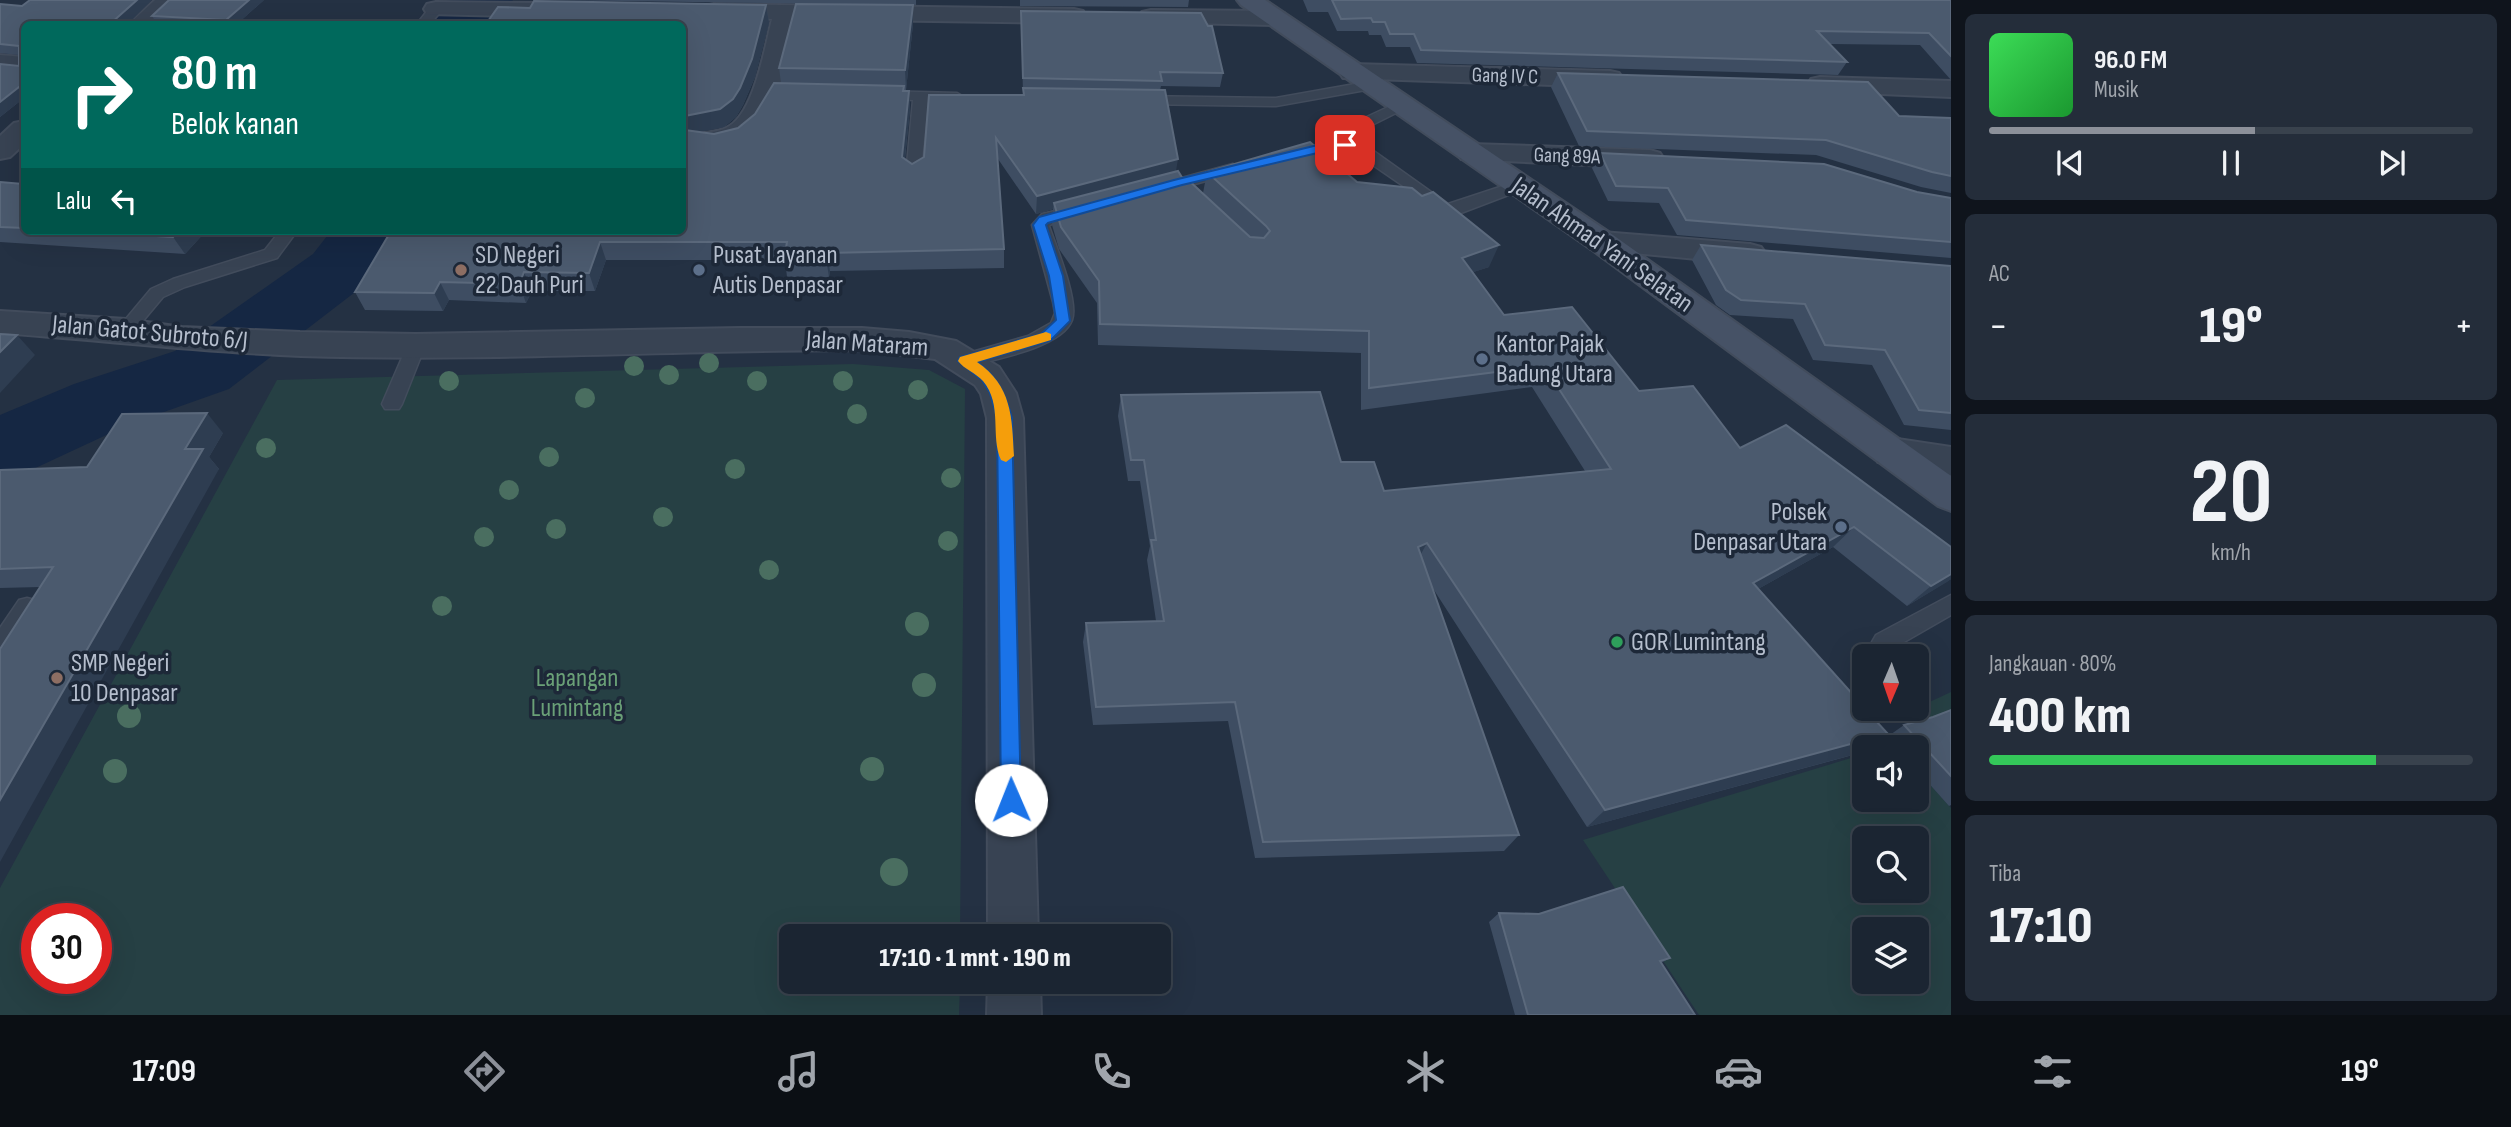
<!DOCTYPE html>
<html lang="id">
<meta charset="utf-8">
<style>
:root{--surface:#1b2532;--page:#242d3a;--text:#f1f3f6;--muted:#a0a5ac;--line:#39424d;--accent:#8c9099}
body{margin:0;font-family:"Sofia Sans Condensed",sans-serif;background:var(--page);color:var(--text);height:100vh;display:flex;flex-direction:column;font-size:26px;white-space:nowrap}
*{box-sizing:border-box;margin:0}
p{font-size:23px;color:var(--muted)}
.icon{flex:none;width:38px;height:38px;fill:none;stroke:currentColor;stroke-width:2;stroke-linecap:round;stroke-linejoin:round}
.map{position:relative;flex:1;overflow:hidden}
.details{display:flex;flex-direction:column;gap:14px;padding:14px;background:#0f141c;width:560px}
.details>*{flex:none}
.top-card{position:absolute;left:21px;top:21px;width:665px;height:214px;border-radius:10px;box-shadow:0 7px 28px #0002,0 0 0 2px var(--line);background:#00695c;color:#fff;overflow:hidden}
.needle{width:46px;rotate:182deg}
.controls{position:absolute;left:1852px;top:644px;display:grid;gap:14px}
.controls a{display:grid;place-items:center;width:77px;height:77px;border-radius:10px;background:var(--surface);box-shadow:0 7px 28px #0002,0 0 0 2px var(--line);font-size:35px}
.speed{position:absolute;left:21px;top:903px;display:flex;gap:14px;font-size:35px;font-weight:700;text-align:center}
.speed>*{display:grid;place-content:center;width:91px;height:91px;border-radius:50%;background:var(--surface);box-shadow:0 7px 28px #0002,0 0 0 2px var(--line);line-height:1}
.speed .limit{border:10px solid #d22;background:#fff;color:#111}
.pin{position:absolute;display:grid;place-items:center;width:60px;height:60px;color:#fff;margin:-30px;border-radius:14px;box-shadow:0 4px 10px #0006}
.me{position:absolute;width:77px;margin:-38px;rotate:359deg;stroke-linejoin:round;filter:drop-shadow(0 0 5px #0008)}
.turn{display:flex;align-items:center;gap:24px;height:147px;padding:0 35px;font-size:32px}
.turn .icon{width:91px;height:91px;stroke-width:2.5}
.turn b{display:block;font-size:49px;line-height:60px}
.then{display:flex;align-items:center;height:66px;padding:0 35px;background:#0003;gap:14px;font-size:26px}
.big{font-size:52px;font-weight:800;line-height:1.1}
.details .card{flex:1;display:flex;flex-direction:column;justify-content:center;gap:10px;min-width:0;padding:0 24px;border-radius:10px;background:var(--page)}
.details .dial{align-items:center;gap:0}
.dial b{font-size:91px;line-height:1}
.song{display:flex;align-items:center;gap:21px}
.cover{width:84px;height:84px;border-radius:10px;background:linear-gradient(135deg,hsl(130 70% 55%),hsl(130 70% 35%))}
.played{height:7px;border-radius:4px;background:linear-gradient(90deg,var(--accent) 55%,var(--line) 55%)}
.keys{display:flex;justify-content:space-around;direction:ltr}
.heat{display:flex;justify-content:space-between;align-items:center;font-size:38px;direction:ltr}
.charge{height:10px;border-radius:5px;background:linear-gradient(90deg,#34c759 80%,var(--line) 0)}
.trip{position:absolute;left:779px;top:924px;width:392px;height:70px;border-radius:10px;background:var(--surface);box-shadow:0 7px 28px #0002,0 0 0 2px var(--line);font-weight:800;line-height:70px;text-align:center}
.menu{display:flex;height:112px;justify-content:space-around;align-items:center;background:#0b0f14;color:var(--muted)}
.menu .icon{width:49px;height:49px}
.menu .selected{color:var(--accent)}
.menu b{font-size:32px;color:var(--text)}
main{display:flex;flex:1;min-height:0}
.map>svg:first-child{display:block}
.green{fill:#264044;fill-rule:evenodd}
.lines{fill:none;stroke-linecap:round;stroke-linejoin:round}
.river{fill:#152743;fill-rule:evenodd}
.lane-casing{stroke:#424c5c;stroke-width:3}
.street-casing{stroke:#424c5c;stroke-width:4}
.secondary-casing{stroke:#424c5c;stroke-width:4}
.lane{fill:#384353;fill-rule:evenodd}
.street{fill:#384353;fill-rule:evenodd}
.secondary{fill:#465266;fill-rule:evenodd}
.tree{fill:#4a6e60}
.wall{fill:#3e4d62}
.shaded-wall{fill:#2e3d51}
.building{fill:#4b5a6e;stroke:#5b697c;stroke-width:2}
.route{fill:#1a73e8;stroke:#114b97;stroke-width:2}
.slow{fill:#f59e0b}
.education-dot{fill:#8d6e63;stroke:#1d2838;stroke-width:2.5}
.service-dot{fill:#5c6f8a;stroke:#1d2838;stroke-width:2.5}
.leisure-dot{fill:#2e9e5b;stroke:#1d2838;stroke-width:2.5}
.labels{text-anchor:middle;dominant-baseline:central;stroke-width:7;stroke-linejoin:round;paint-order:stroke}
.far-street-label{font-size:21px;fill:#b5becd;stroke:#1d2838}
.street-label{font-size:26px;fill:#b5becd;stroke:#1d2838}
.poi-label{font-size:26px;fill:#b5becd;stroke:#1d2838;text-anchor:start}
.park-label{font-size:26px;fill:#6aa077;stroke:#1d2838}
</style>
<main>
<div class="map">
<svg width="1951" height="1015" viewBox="0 0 1951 1015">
<rect width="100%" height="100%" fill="#243143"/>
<g class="green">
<path d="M853,364l76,6 36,19 -5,547h-169v46h169l-1,33h-959v-127l277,-508zM37,919h59v59h-59z"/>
<path d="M1951,692v71l-45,-50z"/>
<path d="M1864,754v46h52v-31l35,39v207h-252l-116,-175zM1864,838h52v53h-52zM1864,929h52v53h-52z"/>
</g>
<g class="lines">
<g class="river">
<path d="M449,0h64c-23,33 -52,24 -87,24l12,-17z"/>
<path d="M331,231h70l-38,55 -134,103 -99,35 -101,47 -29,8v-64l74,-31 101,-33 138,-97z"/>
</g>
<g class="lane-casing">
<g id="lane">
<path d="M436,5l7,4 -13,15h-13l14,-18z"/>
<path d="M1372,81l7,4 -2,3 -101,18 -136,-2 -7,-4 7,-4 136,2z"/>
<path d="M881,91l76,2 7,4 -7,4h-29l-8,77 -6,2 -8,-5 7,-75 -37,-2 -2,-3 2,-3z"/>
<path d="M1401,101l7,4 -2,3 -52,26v3l94,67 70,-23 8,5 -2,3 -63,24 -17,1 -90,-62 -20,-3 -43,11 -8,-5 3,-3 53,-12 2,-11z"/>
<path d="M1233,164l8,5 -2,3 -77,21 -8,-5 2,-3z"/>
<path d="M1081,205l6,2 2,3 -2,3 -33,9 -5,4c7,20 30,75 23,94 -10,28 -81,40 -107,47l-7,-1 -2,-5 2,-5 70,-20 23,-13 4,-10 -2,-11 -21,-77 10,-11z"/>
<path d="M280,231h17l-20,27 -92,29 -22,10 -31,37h-12l-3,-4 3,-4 31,-37 22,-10 92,-29z"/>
<path d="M416,340l7,2 2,4 -23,58 -3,5h-14l-3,-5 25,-58 2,-4z"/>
<path d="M1951,595v20l-59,34 -8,3 -8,-3 -4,-7 4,-7z"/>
<path d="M27,598l8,2 3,7 -30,47 -8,3v-29l19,-28z"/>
</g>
</g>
<g class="street-casing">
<g id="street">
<path d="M155,0h26l-26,24h-26z"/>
<path d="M436,2l113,1 9,2 3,5 -3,5 -9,2 -122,-3 -3,-5 3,-5z"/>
<path d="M714,4l360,5 9,2 3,5 -3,5 -9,2 -278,-4c-12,50 -23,145 -97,127l-4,-6 4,-6c9,-2 19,-2 27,-6 28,-12 39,-82 46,-109l-67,-3 -3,-5 3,-5z"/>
<path d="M1151,10l124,1 9,2 3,5 -3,5 -9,2 -133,-3 -3,-5 3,-5z"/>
<path d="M0,55l24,2v16l-24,-2z"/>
<path d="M1352,64l258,7 9,2 4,6 -4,6 -9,2 -267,-9 -4,-6 4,-6z"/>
<path d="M1820,77l131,4v16l-140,-6 -4,-6 4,-6z"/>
<path d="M24,121v23l-14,13 -10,2v-23l14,-13z"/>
<path d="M1471,144l179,6 10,3 4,6 -4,6 -10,3 -189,-9 -4,-6 4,-6z"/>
<path d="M1602,232l148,12 11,3 5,7 -5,7 -11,3 -159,-15 -4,-7 4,-7z"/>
<path d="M0,311l126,8 56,8 118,5 116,2 324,-6h122l47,4 47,9 43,26 17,26 7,25 15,518h-50l-1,-518 -6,-24 -6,-9 -40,-26 -73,-9c-187,0 -374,12 -561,6 -101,-4 -201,-16 -301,-23z"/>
<path d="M1891,438l60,9v28l-73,-13 -5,-10 5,-10z"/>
<path d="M988,982h52l1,33h-54z"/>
</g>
</g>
<g class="secondary-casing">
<path id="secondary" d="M1237,0h28l348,235 338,241v35l-13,-5 -347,-257 -350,-244z"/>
</g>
<use href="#lane" class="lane"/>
<use href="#street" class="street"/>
<use href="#secondary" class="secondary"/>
</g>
<g class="tree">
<circle cx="709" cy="363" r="10"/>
<circle cx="634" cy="366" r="10"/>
<circle cx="669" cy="375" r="10"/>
<circle cx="449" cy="381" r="10"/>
<circle cx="757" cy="381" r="10"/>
<circle cx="843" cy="381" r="10"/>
<circle cx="918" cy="390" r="10"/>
<circle cx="585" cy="398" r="10"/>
<circle cx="857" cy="414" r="10"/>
<circle cx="266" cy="448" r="10"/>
<circle cx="549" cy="457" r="10"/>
<circle cx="735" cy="469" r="10"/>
<circle cx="951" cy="478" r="10"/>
<circle cx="509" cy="490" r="10"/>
<circle cx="663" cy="517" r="10"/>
<circle cx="556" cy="529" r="10"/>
<circle cx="484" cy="537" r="10"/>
<circle cx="948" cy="541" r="10"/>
<circle cx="769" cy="570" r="10"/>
<circle cx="442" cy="606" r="10"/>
<circle cx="917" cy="624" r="12"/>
<circle cx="924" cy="685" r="12"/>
<circle cx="129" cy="716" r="12"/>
<circle cx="872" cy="769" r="12"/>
<circle cx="115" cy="771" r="12"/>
<circle cx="894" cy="872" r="14"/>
</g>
<g class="wall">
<path d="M264,0l-27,24h9h-89l-5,-8z"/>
<path d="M550,0h366v5z"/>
<path d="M1020,0h169l-1,7 -168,-1z"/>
<path d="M1303,0h648v80l-31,-35 -90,-1 17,18 -9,13 -421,-12 -7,-16h-24l-5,-12h-12l-1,-4h-31l-9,-19h-20z"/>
<path d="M0,4l22,2 2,18v74l-24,19v-53l19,2v-11l-19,-2z"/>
<path d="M766,5l3,18 -14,54 -12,28 -7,12 -12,10 -27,5 17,2 24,-6 17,-14 26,-31 -2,-15 134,-44 -7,66h-2l5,1 1,18 -5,50 7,5 111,-69 -2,-84 202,62 -3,14 -59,-1 -1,4 16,81 7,8 20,14 4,-21 150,10 132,85 -16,5 31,43 236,133 211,99v32l-44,27 -74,-59 -75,42 106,158v5l-277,75 -155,-240 87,248 -15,16 -249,7 -27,-137 -135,4 -10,-83 3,-19 70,-2 -9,-61 3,-14 -10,-65h-12l-10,-65 3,-21 220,67 43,29 201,-20 -53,-84 -171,23v-57l-263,-8 -1,-42 -38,-54 -7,-24 1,-16 -17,5 -38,-55 6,90v19l-174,3 -1,6h-42l-2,-17h-179l-11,31h-63l-6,12 -77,-3 -6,11 -78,-1 -10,-18 175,-284z"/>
<path d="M1558,73l341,43 52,2v75l-30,-6 -105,-32 -237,-9 -28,-59z"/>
<path d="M1600,153l317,39 34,6v60l-274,-23 -18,-32 -51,-2 -16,-33z"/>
<path d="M0,182l23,2 1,-1v48h182l-21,23 -185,-12z"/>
<path d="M1701,245l250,21v164l-47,-5 -32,-60 -59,-5 -20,-41 -63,-4 -14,-10 -24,-45z"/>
<path d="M223,433l-14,24 10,12 -179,118 -40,1v-118l87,-3z"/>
<path d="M1951,710v95l-2,1 -33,-37v-22h-20l-9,-10 17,-12 29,-8z"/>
<path d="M1499,913l171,45 -9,5 34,52h-180l-26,-93z"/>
</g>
<g class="shaded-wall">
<path d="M137,0h15l-24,24h-18z"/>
<path d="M249,0h15l-27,24h-9l-2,-4z"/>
<path d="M766,5l3,18 -14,54 -12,28 -7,12 -12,10 -35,7 -7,-1v-13l3,-4z"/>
<path d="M913,5v19l-7,66 -1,-20z"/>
<path d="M24,83v15l-24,19v-15z"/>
<path d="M909,91l1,18 -7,66 -1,-18z"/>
<path d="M1178,159l-3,18 -121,26 -1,6 -17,5 1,-18z"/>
<path d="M179,231h27l-21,23 -12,-17z"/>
<path d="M600,242l6,18 -11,31 -6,-18z"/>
<path d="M1499,245l-10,22 -36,12 9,-21z"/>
<path d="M827,253l3,18 -1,6 -3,-19z"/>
<path d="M524,272l8,19 -6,12 -7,-19z"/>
<path d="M440,282l9,18 -6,11 -9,-18z"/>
<path d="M17,335l18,20 -35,38v-41z"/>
<path d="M207,413l16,20 -14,24 10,12 -219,393v-62l185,-351z"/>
<path d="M1854,527l-21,20 -100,56 20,-20z"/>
<path d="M1427,543l-11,20 2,-16z"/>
<path d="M1951,574v5l-4,3 -40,24 24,-20z"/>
<path d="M1888,734l-18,13h-6l-1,5 -276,75 18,-17z"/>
</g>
<g class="building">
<path d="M30,0h107l-27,24h-86v59l-24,19v-38l19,2v-20l-19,-2v-40l22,2z"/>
<path d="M169,0h80l-23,20 -74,-4z"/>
<path d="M1332,0h619v56l-22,-23 -112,-2 30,31 -426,-12 -7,-16h-24l-5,-12h-12l-2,-4 -30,1z"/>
<path d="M534,1l232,4 -14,54 -12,29 -7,11 -13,10 -35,7 -3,4v-96h-196l12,-17 32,1z"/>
<path d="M796,4l117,1 -8,65 -126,-2z"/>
<path d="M1021,11l180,2 7,13h4l11,47 -63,-1 2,9 -139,-3z"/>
<path d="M1558,73l310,9 31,34 52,2v58l-19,-4 -106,-32 -239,-9z"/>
<path d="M774,83l130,3 -1,5h6l-7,66 10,7 12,-7 5,-62h95l-1,-7 142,2 13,69 -141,37 -41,-58 8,111 -177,4 -1,5 -42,1 3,-17h-187l-11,31 -65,-1 -5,12 -79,-2 -6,11 -79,-1 36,-61h291v-104l3,3 29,4 24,-6 17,-14z"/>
<path d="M1310,142l47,40 55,6 10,8 11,-4 66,53 -37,13 42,57 68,-8 67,84 54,-5 47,62 46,-23 165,122v27l-20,12 -77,-59 -101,56 111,124v2h1l23,25 -283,76 -178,-267 -9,4 101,288 -256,7 -28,-140 -139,5 -10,-84 78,-2 -13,-81h5l-12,-80h-13l-10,-65 199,-3 21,70h33l10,29 227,-22 -67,-103 -175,22v-57l-269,-7 -1,-43 -38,-54 -7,-24 124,-32 5,8 3,-1 64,59 14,1 6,-7 -4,-5 -59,-54z"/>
<path d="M1600,153l224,11 93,28 34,6v44l-265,-22 -18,-32 -52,-2z"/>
<path d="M0,182l23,2 1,-1v45l-24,-1z"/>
<path d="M69,231h110l-6,6z"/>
<path d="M1701,245l250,21v147l-32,-3 -34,-60 -60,-5 -20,-41 -64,-4 -15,-10z"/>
<path d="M0,334l17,1 -17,17z"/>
<path d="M207,413l-22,36h18l-203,351v-151l53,-82 -53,2v-99l87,-3 35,-53z"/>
<path d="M1951,710v66l-47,-51 29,-8z"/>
<path d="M1623,887l47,71 -10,3 35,54h-167l-29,-102 40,1z"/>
</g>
<path class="route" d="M1334,141l17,4 -169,40 -134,38 -2,2 17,51 7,45 -19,19 -74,22c21,15 28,31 35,56l9,382 -3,7 -7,2 -7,-2 -3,-7 -4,-382 -7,-25 -8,-13 -24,-19 2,-4 81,-23 15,-14 -7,-44 -16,-51 6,-8 135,-37z"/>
<path class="slow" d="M1046,332l5,2v6l-74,22c35,24 35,55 37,94l-8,6 -5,-2c-11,-24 2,-55 -18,-79 -7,-8 -19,-12 -25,-20l2,-4z"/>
<g class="education-dot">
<circle cx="461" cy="270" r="7"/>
<circle cx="57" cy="678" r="7"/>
</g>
<g class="service-dot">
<circle cx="699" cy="270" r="7"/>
<circle cx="1482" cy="359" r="7"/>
<circle cx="1841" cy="527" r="7"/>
</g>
<circle class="leisure-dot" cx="1617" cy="642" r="7"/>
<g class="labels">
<g class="far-street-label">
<text transform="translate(1505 76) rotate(2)">Gang IV C</text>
<text transform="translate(1567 156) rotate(2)">Gang 89A</text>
</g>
<g class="street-label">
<text transform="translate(1602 245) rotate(35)">Jalan Ahmad Yani Selatan</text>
<text transform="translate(150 333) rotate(5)">Jalan Gatot Subroto 6/J</text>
<text transform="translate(867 344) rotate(4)">Jalan Mataram</text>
</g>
<g class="poi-label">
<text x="475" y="255">SD Negeri<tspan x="475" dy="30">22 Dauh Puri</tspan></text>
<text x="713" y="255">Pusat Layanan<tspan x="713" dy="30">Autis Denpasar</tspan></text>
<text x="1496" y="344">Kantor Pajak<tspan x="1496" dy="30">Badung Utara</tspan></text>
<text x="1827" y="512" text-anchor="end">Polsek<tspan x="1827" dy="30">Denpasar Utara</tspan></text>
<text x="1631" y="642">GOR Lumintang</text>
<text x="71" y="663">SMP Negeri<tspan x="71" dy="30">10 Denpasar</tspan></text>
</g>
<g class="park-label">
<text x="577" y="678">Lapangan<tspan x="577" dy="30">Lumintang</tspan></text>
</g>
</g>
</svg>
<div class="controls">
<a><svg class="needle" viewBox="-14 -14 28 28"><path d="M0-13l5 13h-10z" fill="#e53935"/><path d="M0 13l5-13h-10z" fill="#a0a5ac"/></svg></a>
<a><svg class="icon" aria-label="sound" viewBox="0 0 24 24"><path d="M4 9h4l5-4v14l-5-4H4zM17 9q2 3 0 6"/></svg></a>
<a><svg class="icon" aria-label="search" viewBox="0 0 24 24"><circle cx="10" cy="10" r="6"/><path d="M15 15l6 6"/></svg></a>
<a><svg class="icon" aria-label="layers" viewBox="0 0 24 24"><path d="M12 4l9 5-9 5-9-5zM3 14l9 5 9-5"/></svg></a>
</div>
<div class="speed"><div class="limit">30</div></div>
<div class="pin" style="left:1345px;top:145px;background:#d93025"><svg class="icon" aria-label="arrive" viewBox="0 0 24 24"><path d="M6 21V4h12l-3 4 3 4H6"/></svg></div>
<svg class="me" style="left:1011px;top:800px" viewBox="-20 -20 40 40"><circle r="19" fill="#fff"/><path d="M0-13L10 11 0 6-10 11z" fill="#1a73e8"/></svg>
<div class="trip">17:10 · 1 mnt · 190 m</div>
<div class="top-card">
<div class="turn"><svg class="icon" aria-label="right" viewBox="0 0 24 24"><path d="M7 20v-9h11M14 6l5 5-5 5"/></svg><div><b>80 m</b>Belok kanan</div></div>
<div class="then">Lalu<svg class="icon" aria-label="left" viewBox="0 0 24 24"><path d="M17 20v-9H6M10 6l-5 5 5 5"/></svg></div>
</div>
</div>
<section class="details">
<div class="card">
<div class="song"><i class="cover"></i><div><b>96.0 FM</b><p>Musik</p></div></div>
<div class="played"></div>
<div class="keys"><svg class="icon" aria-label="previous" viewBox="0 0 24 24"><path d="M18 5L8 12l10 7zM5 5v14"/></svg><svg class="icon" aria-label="pause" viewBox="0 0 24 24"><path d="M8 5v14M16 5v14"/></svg><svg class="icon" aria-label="next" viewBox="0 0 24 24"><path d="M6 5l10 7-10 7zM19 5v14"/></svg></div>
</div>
<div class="card"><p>AC</p>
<div class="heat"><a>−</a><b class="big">19°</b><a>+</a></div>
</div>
<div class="card dial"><b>20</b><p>km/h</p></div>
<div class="card"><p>Jangkauan · 80%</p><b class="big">400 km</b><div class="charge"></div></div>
<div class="card"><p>Tiba</p><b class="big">17:10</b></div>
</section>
</main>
<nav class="menu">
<b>17:09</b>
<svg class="icon selected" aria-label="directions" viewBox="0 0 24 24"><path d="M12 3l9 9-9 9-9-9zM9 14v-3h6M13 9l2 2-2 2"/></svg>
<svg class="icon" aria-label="music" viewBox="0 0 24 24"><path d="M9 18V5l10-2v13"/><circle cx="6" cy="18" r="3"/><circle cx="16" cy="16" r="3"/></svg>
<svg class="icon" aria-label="phone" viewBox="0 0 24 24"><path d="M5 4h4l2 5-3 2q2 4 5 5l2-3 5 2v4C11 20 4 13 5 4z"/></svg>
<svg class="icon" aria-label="climate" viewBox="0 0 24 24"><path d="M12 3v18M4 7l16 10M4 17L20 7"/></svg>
<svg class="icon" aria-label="car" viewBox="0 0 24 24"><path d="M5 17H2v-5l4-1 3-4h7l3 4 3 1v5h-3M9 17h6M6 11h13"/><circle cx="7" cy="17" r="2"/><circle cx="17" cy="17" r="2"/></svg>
<svg class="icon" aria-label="filters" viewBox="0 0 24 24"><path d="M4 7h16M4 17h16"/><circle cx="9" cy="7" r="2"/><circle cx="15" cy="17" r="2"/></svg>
<b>19°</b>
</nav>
